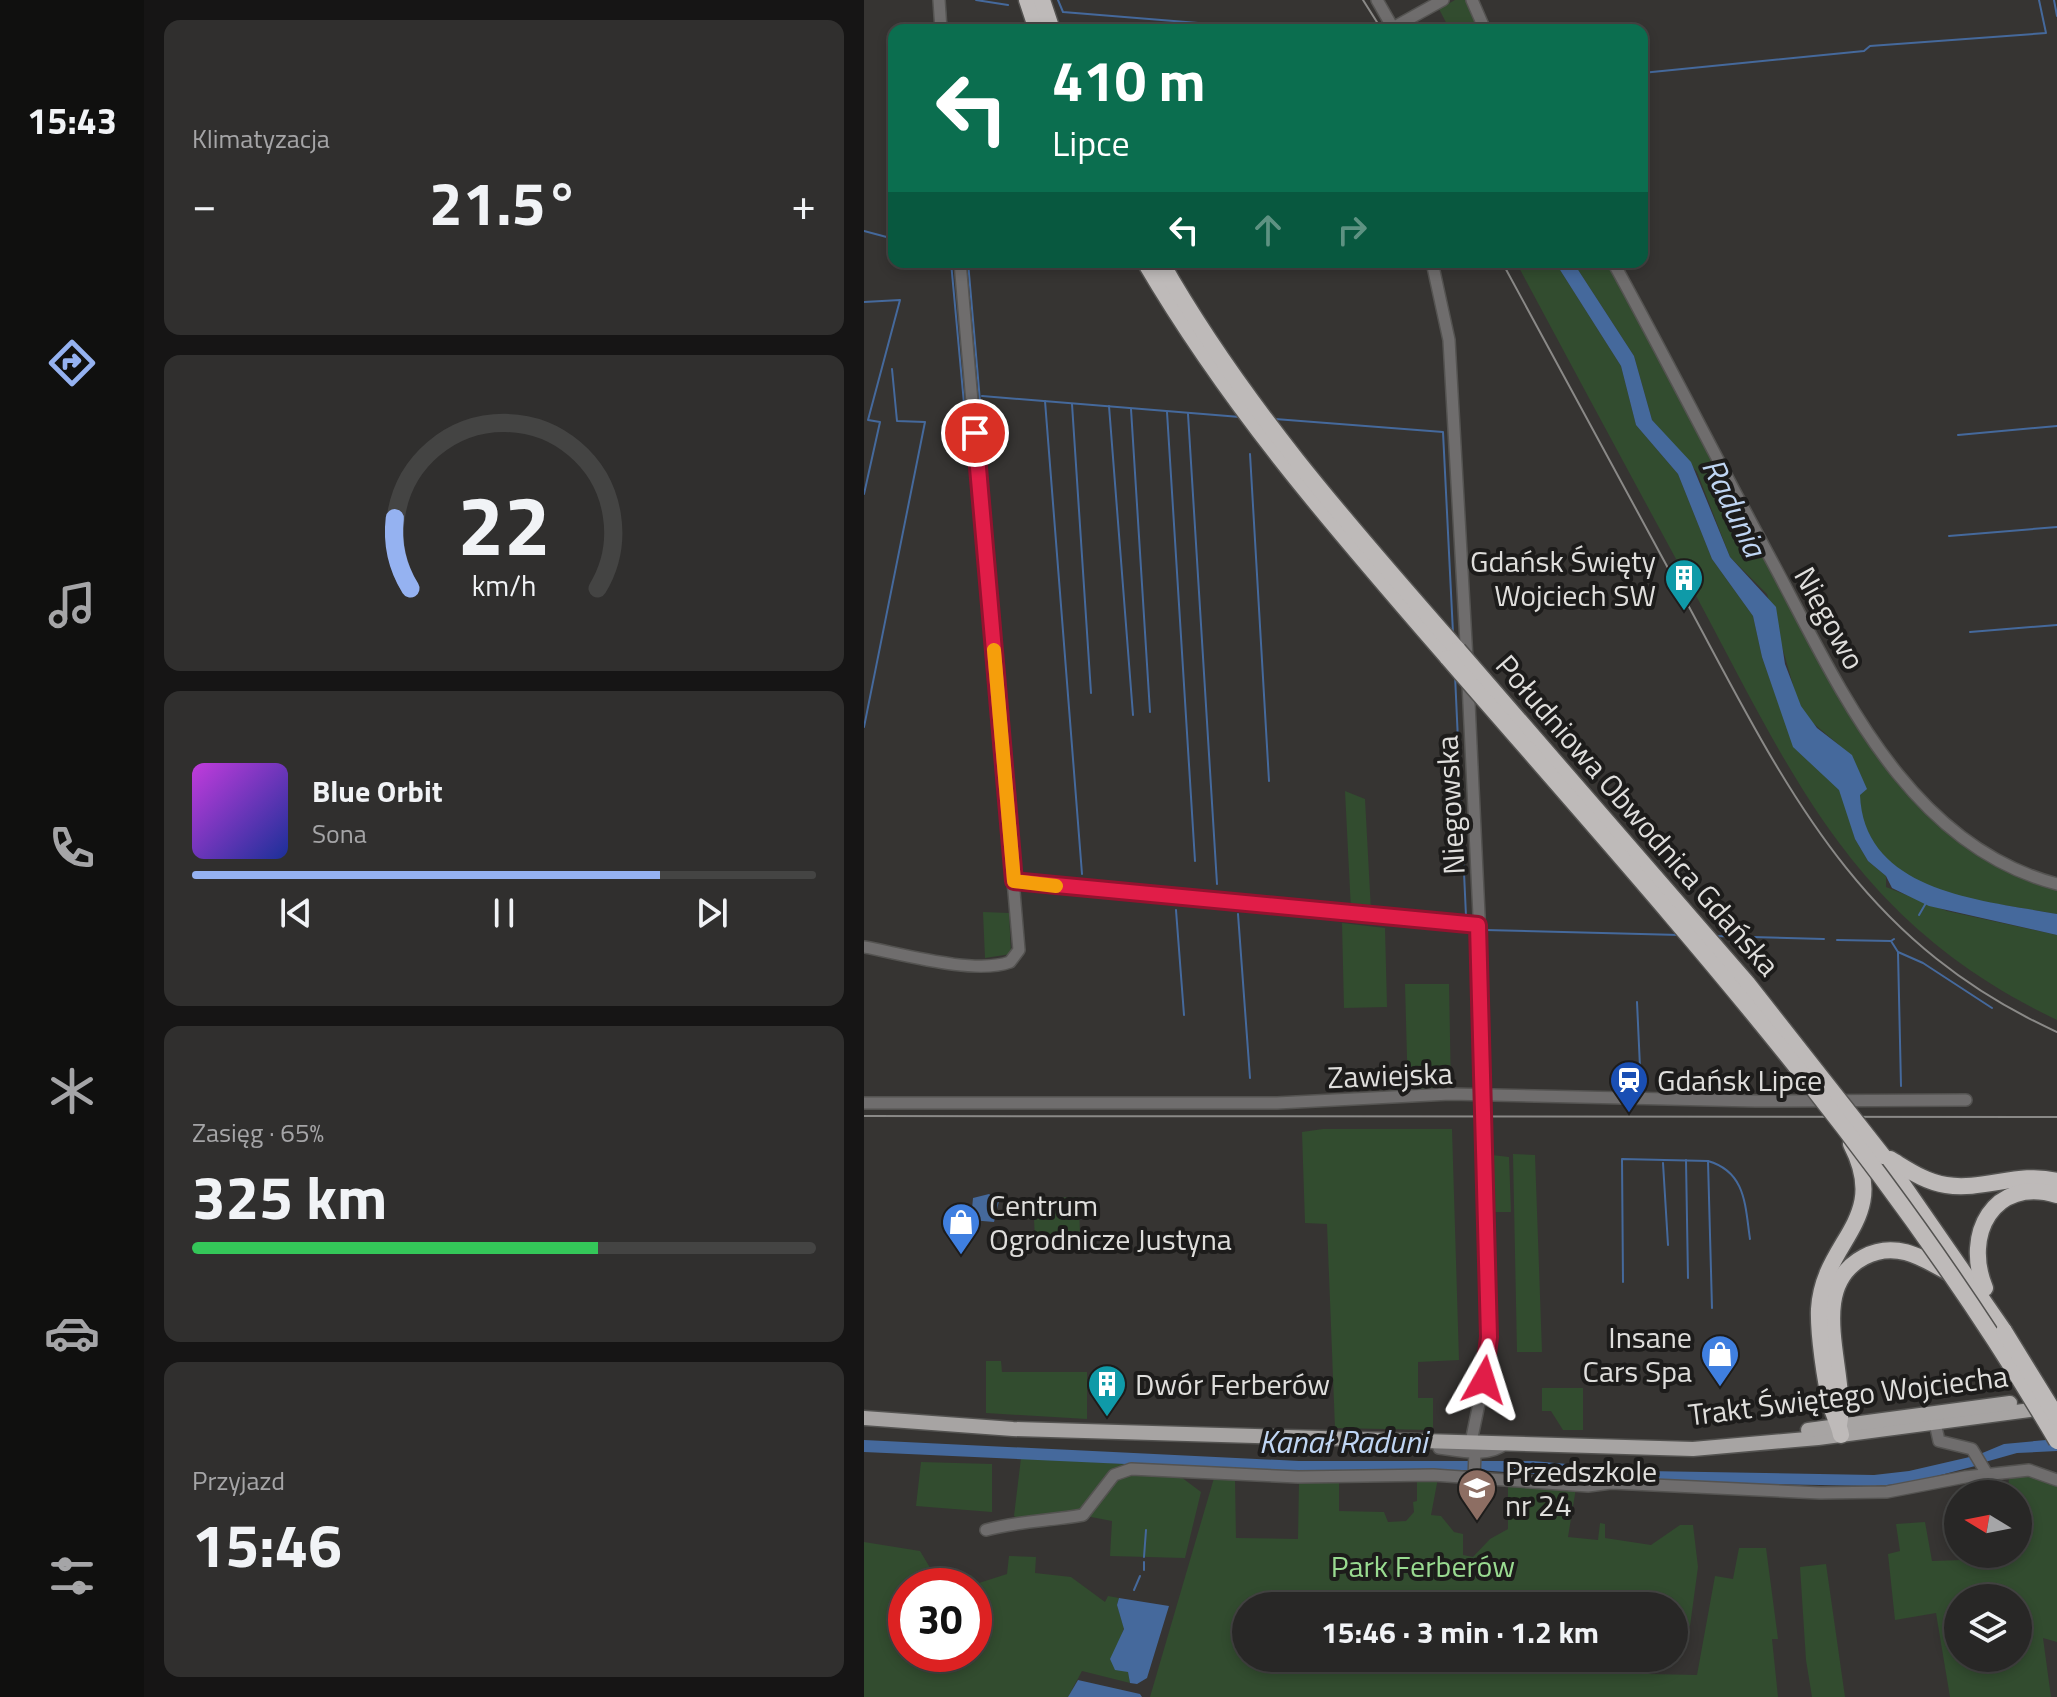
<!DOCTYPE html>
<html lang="pl">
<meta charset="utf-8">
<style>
:root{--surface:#282726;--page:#302f2e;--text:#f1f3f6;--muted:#a5a5a7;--line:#444443;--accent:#95b2f1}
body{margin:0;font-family:"Titillium Web",sans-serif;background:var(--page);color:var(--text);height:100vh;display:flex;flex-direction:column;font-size:30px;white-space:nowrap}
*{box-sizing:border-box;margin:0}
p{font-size:26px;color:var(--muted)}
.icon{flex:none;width:44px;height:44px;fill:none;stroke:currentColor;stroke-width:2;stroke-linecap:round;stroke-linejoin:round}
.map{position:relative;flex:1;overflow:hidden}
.sheet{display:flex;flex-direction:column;gap:20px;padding:20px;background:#161515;width:720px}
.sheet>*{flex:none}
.guide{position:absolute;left:24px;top:24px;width:760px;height:244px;border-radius:16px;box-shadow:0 4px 12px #0003,0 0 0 2px var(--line);background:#0b6e4f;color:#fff;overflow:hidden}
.needle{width:52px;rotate:280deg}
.buttons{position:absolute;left:1080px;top:1480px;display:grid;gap:16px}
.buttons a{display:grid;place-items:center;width:88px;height:88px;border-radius:50%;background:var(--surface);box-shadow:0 4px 12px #0003,0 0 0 2px var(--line);font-size:40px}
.speed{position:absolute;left:24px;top:1568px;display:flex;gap:16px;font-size:40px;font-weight:700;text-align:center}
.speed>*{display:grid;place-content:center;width:104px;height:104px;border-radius:50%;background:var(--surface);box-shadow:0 4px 12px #0003,0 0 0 2px var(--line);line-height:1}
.speed .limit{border:12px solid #d22;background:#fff;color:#111}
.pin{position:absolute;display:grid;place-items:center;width:68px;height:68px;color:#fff;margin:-34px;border:4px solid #fff;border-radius:50%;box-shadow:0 2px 8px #0007}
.me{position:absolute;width:88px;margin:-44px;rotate:6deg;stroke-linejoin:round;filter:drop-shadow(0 0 6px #0008)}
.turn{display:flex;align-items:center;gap:28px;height:168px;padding:0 32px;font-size:36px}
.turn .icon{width:104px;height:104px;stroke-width:2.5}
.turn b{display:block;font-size:56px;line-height:68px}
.lanes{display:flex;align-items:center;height:76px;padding:0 32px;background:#0003;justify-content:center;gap:40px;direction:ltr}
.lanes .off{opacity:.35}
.big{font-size:60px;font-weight:700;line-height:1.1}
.sheet .card{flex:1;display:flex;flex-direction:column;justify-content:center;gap:12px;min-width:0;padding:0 28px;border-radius:16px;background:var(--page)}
.sheet .dial{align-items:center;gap:0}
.dial svg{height:208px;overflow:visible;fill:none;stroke:var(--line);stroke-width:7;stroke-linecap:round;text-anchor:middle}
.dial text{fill:var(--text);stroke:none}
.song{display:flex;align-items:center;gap:24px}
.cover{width:96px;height:96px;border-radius:12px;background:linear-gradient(135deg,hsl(290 70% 55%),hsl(230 70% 35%))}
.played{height:8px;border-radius:4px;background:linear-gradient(90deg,var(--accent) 75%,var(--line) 75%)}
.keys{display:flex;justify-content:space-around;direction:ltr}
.heat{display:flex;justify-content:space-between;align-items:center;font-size:44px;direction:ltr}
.charge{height:12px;border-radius:6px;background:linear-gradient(90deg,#34c759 65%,var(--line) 0)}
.trip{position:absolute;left:368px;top:1592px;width:456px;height:80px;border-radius:40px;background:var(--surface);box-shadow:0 4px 12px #0003,0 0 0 2px var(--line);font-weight:700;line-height:80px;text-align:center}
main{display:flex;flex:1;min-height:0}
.tabs{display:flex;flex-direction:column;width:144px;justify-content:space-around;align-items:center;background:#10100f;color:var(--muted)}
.tabs .icon{width:56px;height:56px}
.tabs .current{color:var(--accent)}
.tabs b{font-size:36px;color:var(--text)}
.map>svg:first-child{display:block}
.green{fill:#324c2f;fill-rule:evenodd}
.water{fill:#45699c}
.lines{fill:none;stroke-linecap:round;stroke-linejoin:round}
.stream{stroke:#45699c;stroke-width:2}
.minor-casing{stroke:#545351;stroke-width:14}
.major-casing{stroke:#545351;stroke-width:17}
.highway-casing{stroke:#545351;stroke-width:19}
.minor{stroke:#6f6d6d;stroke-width:11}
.major{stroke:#a7a4a3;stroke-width:14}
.highway{stroke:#bebab9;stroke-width:16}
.rail{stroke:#8a8987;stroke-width:2}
.highway-bridge-casing{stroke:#545351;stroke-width:19;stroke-linecap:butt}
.highway-bridge{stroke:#bebab9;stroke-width:16}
.route-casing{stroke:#92132f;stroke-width:20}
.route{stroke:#e11d48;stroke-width:14}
.slow{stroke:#f59e0b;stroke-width:14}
.labels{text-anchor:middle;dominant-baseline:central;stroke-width:8;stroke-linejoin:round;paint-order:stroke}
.poi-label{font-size:30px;fill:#dfdedc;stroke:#1d1c1b;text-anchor:start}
.street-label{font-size:30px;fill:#dfdedc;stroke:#1d1c1b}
.park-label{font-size:30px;fill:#99da90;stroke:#1d1c1b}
.water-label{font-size:32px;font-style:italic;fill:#bfd5f3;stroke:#1d1c1b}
</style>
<main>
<nav class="tabs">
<b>15:43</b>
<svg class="icon current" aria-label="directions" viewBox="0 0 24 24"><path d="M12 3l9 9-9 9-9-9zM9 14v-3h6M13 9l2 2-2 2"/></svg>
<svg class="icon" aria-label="music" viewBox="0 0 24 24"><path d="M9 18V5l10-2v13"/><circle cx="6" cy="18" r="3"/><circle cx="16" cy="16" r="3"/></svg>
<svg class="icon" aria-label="phone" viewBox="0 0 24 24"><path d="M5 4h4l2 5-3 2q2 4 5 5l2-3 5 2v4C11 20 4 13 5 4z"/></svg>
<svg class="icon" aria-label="climate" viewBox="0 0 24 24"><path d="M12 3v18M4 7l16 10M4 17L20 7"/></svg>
<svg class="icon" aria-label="car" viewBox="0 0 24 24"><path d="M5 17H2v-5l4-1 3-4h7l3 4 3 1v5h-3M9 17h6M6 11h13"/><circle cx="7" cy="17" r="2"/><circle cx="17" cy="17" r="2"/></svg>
<svg class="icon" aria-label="filters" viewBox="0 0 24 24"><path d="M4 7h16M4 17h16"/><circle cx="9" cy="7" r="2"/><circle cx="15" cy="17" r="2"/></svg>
</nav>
<section class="sheet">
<div class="card"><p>Klimatyzacja</p>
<div class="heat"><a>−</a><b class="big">21.5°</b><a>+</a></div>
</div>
<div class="card dial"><svg viewBox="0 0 100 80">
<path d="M14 69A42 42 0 1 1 86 69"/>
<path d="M14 69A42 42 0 0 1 8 42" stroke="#95b2f1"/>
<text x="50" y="56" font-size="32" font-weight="700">22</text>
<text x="50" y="72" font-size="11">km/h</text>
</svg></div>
<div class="card">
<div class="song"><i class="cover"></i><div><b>Blue Orbit</b><p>Sona</p></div></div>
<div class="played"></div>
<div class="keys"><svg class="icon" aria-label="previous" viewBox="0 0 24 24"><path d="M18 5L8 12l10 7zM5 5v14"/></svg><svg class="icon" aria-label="pause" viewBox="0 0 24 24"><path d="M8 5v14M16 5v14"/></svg><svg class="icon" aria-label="next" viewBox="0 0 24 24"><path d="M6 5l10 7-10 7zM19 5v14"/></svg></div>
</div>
<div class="card"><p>Zasięg · 65%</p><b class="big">325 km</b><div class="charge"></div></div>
<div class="card"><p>Przyjazd</p><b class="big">15:46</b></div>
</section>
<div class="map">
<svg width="1193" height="1697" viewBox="0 0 1193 1697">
<rect width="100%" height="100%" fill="#363432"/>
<g class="green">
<path d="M591,0h12l15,30h-32l-11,-21z"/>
<path d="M652,262h39l66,104 15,59 42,49 34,85 41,57 9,41 20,56 49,43 24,83 13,22 18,15v11l61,24 110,24v85c-204,-98 -262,-240 -363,-428 -60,-110 -119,-220 -178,-330z"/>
<path d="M709,262h38l256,476 99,105 91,43v28l-66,-11h-21l-57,-18 -45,-43 -29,-97 -38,-32 -34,-119 -37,-37 -33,-85 -45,-52 -18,-64z"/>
<path d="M481,791l20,8 6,112 -20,-1z"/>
<path d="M119,912l26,1 2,41 -26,4z"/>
<path d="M478,923l43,5 2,79 -43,1z"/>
<path d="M541,984h44l2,107 -43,3z"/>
<path d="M459,1129h129l7,231 -41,2v36h15v32l-98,-2 -8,-204 -22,-1 -3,-91z"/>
<path d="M649,1154l22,1 7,197h-25z"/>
<path d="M628,1155l17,2 2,55h-17z"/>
<path d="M215,1197l1,41 -45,2 -2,-42z"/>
<path d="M122,1361h15l1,11h85v47l-101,-6z"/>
<path d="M678,1388h41v42h-20l-12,-19h-9z"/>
<path d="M157,1458l194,11 -98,-1 -32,41 -10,5 -56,5 -5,-3z"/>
<path d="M57,1462l71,2v48l-76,-6z"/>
<path d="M270,1471l47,6 20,15 -16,66 -75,-2 2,-35 -26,-5 29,-38z"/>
<path d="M1145,1475c16,0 36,-1 48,12v155l-14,-4 8,59h-101l-14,-84 -41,7 -7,-66 12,-3 -4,-27 29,-2 7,39 30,-1v-6h56v-60h-10zM1094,1598h60v60h-60z"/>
<path d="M350,1478l21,1 1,59 62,1 1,-57 40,-1v30l45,1 4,10 18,-1 8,-9 -1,-10 4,-1v-23h21l-7,37 10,1 13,16 9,2v21l10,2 17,-18 18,-10v-46l68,5 -8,49 30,3 2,-17 5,1v14l46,7 29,-20h13l5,42 -8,59 -16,-3v-17h-428v52h409l-6,3v13l48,1 18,-99 18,3 6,-31h27l12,91h-6l6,58h-628z"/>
<path d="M0,1542l56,9 21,35h-35v68h68v-68h-28l25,-11 8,8 28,-9 2,-18 27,1 -1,16 36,4 34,25 3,-6 11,2 -2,7 7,23 -9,26 8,16 5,2 2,11 -48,-12 -14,26h-204z"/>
<path d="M962,1564l19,133h-33l-6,-37 -6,-93z"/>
</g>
<g class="water">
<path d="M691,262h18l61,94 18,64 39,42 39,95 46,50 9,57 16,42 16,22 35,27 15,34 -7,6c4,98 123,105 197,119v21l-128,-29 -37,-18 -6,-12 -18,-15 -13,-22 -16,-49 -46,-43 -31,-90 -9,-41 -41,-57 -34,-85 -42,-49 -15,-59z"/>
<path d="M125,1194l10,7 -5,21 -23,-2 2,-22z"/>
<path d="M1193,1439v12l-40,2 -32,9 -5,-8 24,-10z"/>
<path d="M0,1440l435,21h172l-1,9 -172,2 -434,-20z"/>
<path d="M1110,1456l5,9 -69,18 -35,3 -227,-4 -170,-12v-9h55l113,10 228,4 35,-4z"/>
<path d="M255,1598l50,8 -22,72 -10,6 -7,-1 -2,-11 -13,-2 -5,-11 14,-30 -7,-24z"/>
<path d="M214,1680l62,14 2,3h-74z"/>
</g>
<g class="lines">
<g class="stream">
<path d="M80,0l3,30"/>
<path d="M112,0l32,5"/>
<path d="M194,0l5,12 220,18"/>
<path d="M1190,0l3,16"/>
<path d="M778,73l222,-22 6,-5 176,-13 -7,-33"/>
<path d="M0,231l30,8"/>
<path d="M87,262l52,566"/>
<path d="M104,262l47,545"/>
<path d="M0,302l36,-2 -32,120 12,2 -16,72"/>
<path d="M118,396l258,21"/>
<path d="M181,401l37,473"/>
<path d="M208,404l19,289"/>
<path d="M245,406l24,309"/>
<path d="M267,409l19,303"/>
<path d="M303,412l28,449"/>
<path d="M324,414l29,470"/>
<path d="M411,419l168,13 10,201"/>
<path d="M1094,435l99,-9"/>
<path d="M386,454l19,327"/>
<path d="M1085,536l108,-9"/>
<path d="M1106,632l87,-7"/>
<path d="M591,675l11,241"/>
<path d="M0,727l61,-305 -28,-1 -5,-52"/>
<path d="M312,910l8,105"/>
<path d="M374,914l12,164"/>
<path d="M1055,915l7,-12"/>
<path d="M621,930l195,5"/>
<path d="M850,936l110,3"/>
<path d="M1030,939l-3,2 7,11 3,134"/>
<path d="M973,940l54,1"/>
<path d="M1034,952l25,11 69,45"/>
<path d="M773,1002l4,87"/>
<path d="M822,1160l2,118"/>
<path d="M844,1161l4,147"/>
<path d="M799,1163l5,82"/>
<path d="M759,1282l-1,-123 86,2c38,11 37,44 42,78"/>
<path d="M280,1557l2,-27"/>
<path d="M280,1570v-8"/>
<path d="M270,1590l6,-14"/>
</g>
<g class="minor-casing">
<g id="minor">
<path d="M75,0l2,30"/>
<path d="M513,0l16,28"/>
<path d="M608,0l13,30"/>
<path d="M525,30l54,-30"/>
<path d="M568,262l17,78 18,320"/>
<path d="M749,262c53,96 102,194 154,290 69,127 136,292 290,332"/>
<path d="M604,682l11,233 10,422 -2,28 -16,77"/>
<path d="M150,881l464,44"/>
<path d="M0,947c38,7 111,28 146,15l9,-12 -59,-688"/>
<path d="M0,1103h413l173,-9 305,7 211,-1"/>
<path d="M1071,1423l4,18 33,8 15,25"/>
<path d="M573,1442l2,6c22,3 49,10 67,-5"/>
<path d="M610,1478l1,-26"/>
<path d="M122,1530c32,-9 64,-9 97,-15l31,-40 17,-6 167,8 135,-2 155,11 23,-3 209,10 67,-1 78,-15 64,-7 28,10"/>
</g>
</g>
<g class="major-casing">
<g id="major">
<path d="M0,1418l149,11 680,20 125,-11 227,-30"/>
<path d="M944,1430l202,-27"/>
</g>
</g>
<g class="highway-casing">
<g id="highway">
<path d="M163,0l10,30"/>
<path d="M178,0l10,30"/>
<path d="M281,262c86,147 192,268 303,396"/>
<path d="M297,262c81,143 189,265 297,388"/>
<path d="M1019,1156l121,175"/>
<path d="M1026,1159c17,10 35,23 56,26 37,6 74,-14 111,-4"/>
<path d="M1121,1288c-22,-53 8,-112 72,-93"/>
<path d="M975,1425c10,-51 -35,-137 25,-168 32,-17 59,1 87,17"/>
<path d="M977,1435c-2,-11 -7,-19 -10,-29 -6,-26 -13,-72 -12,-97 4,-69 72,-88 32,-165"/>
</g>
</g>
<use href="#minor" class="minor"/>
<use href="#major" class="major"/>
<use href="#highway" class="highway"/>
<g class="rail">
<path d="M499,0l19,30"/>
<path d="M638,262c60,110 120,220 179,330 101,186 171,347 376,440"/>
<path d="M0,1116l1193,1"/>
</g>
<g class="highway-bridge-casing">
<g id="highway-bridge">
<path d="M594,650l289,333 136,173"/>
<path d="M584,658c220,254 438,491 609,783"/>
<path d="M1140,1331l53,86"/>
</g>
</g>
<use href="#highway-bridge" class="highway-bridge"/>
</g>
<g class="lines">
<g class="route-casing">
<path id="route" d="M111,433l39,448 464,44 11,412 -5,43"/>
</g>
<use href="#route" class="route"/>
<path class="slow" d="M130,650l20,231 42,5"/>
</g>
<defs>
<g id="building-pin" transform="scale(2)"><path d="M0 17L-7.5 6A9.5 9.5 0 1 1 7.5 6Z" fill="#0f9aa8" stroke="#1d1c1b"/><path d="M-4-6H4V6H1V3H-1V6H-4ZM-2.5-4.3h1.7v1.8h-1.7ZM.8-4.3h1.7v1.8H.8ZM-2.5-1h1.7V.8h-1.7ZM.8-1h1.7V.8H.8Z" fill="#fff"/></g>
<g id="station-pin" transform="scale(2)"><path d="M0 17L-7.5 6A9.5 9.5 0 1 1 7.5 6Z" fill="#1a4fb4" stroke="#1d1c1b"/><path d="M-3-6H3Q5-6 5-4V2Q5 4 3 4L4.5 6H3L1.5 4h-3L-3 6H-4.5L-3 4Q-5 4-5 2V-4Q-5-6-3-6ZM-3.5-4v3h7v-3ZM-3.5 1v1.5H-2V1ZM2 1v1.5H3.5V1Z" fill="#fff"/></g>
<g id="shop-pin" transform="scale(2)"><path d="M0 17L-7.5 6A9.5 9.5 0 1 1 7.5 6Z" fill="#3f7fe0" stroke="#1d1c1b"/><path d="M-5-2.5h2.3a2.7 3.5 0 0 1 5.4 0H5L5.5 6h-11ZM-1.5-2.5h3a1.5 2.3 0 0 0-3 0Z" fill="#fff"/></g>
<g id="school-pin" transform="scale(2)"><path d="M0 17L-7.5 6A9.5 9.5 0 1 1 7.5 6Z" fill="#8d6e63" stroke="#1d1c1b"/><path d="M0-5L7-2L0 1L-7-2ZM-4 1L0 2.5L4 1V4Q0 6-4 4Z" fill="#fff"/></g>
</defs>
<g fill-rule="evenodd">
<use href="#building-pin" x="820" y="578"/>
<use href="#station-pin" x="765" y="1080"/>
<use href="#shop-pin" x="97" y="1222"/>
<use href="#shop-pin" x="856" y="1354"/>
<use href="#building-pin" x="243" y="1384"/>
<use href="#school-pin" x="613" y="1488"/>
</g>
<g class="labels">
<g class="poi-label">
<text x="792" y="561" text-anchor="end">Gdańsk Święty<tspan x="792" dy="34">Wojciech SW</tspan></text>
<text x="793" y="1080">Gdańsk Lipce</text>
<text x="125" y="1205">Centrum<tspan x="125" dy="34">Ogrodnicze Justyna</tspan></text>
<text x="828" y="1337" text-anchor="end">Insane<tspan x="828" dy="34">Cars Spa</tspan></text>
<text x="271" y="1384">Dwór Ferberów</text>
<text x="641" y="1471">Przedszkole<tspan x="641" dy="34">nr 24</tspan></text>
</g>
<g class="street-label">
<text transform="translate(966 618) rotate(61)">Niegowo</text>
<text transform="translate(586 805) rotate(-93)">Niegowska</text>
<text transform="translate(774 815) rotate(49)">Południowa Obwodnica Gdańska</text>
<text transform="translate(526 1075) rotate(-2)">Zawiejska</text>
<text transform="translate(984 1395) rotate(-7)">Trakt Świętego Wojciecha</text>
</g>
<g class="park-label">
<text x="559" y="1566">Park Ferberów</text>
</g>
<g class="water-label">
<text transform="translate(871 507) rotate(64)">Radunia</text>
<text x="479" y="1441">Kanał Raduni</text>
</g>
</g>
</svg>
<div class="buttons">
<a><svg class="needle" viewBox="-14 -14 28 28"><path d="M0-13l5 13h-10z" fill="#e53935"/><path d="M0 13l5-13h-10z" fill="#a5a5a7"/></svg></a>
<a><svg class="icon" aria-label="layers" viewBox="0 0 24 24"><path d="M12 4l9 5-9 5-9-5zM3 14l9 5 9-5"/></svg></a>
</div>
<div class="speed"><div class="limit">30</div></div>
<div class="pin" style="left:111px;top:433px;background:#d93025"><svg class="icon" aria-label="arrive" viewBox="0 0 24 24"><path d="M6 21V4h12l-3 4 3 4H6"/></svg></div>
<svg class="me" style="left:620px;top:1380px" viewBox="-20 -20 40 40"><path d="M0-17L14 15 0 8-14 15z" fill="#e11d48" stroke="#fff" stroke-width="4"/></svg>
<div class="trip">15:46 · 3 min · 1.2 km</div>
<div class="guide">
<div class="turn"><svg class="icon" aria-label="left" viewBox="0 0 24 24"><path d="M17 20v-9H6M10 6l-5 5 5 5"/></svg><div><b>410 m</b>Lipce</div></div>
<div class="lanes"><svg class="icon" aria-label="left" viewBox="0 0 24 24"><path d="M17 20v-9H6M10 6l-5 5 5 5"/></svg><svg class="icon off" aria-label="ahead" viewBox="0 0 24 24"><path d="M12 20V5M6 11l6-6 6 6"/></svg><svg class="icon off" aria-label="right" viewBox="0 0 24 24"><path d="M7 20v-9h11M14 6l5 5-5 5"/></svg></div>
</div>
</div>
</main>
